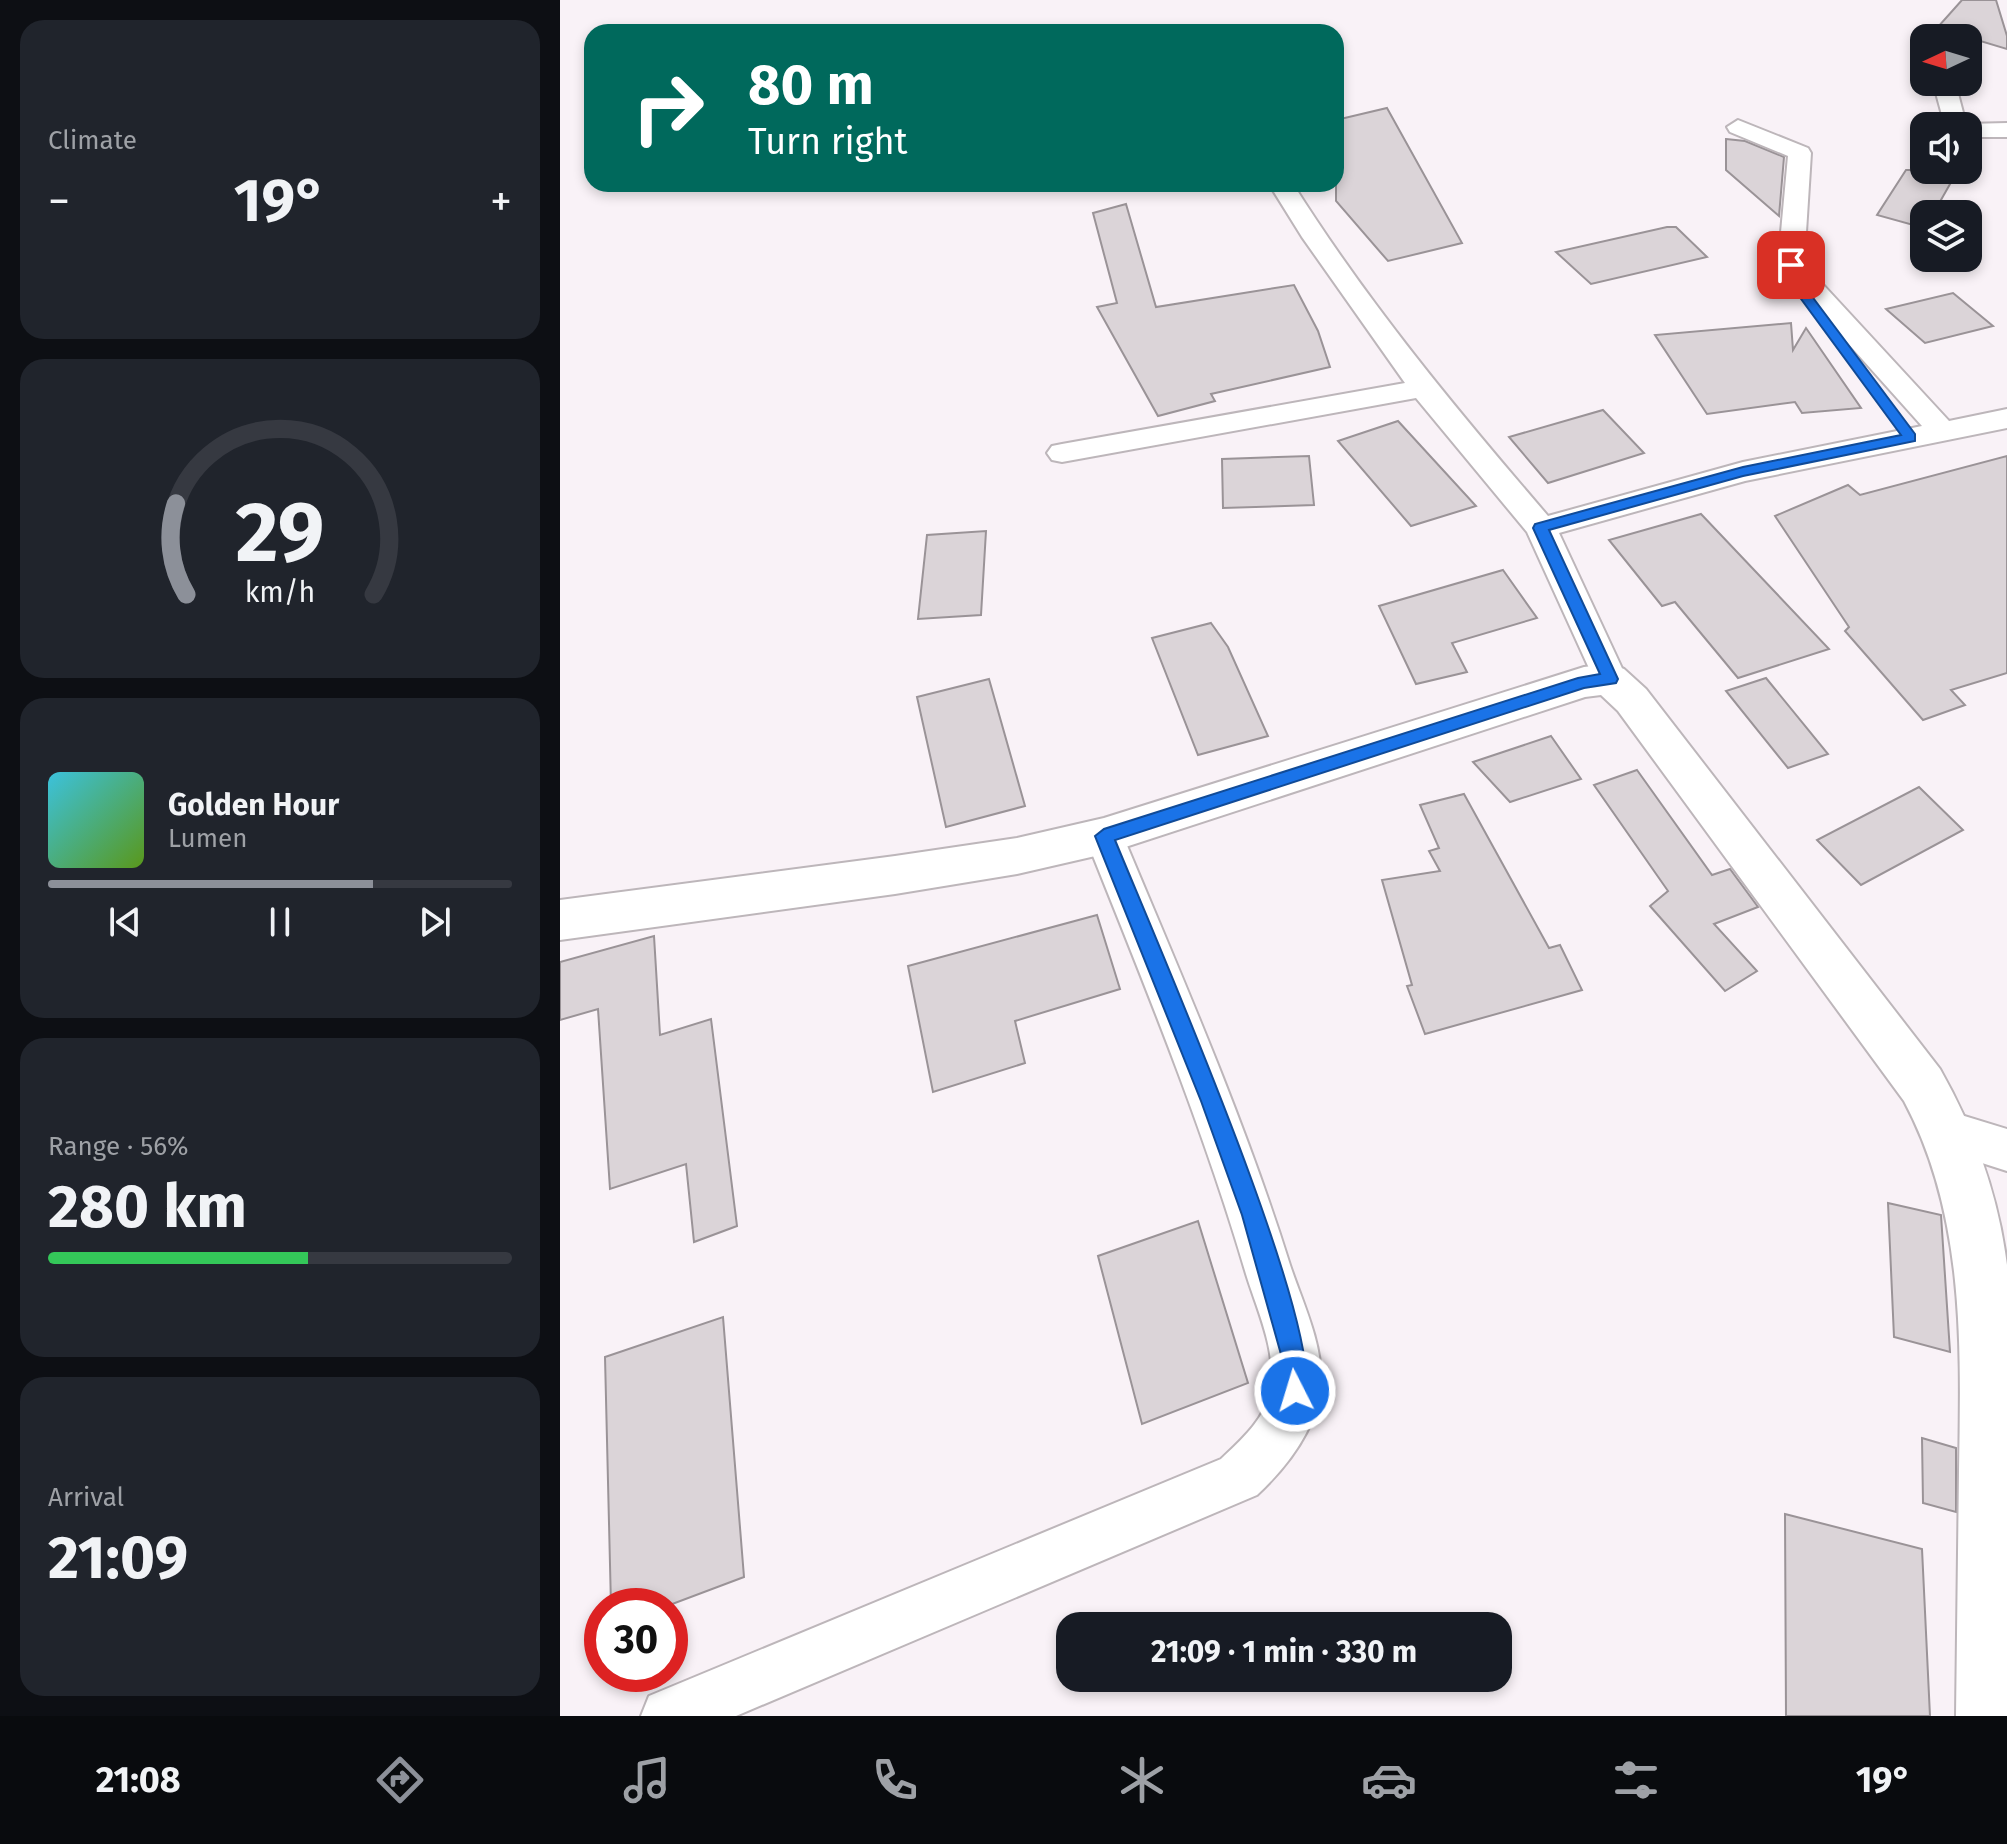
<!DOCTYPE html>
<meta charset="utf-8">
<style>
:root{--surface:#171b24;--page:#20242c;--text:#f1f3f6;--muted:#9ea1a6;--line:#363941;--accent:#8c9099}
body{margin:0;font-family:"Fira Sans",sans-serif;background:var(--page);color:var(--text);height:100vh;display:flex;flex-direction:column;font-size:30px;white-space:nowrap}
*{box-sizing:border-box;margin:0}
p{font-size:26px;color:var(--muted)}
.icon{flex:none;width:44px;height:44px;fill:none;stroke:currentColor;stroke-width:2;stroke-linecap:round;stroke-linejoin:round}
.map{position:relative;flex:1;overflow:hidden}
.drawer{display:flex;flex-direction:column;gap:20px;padding:20px;background:#0d0f14;width:560px}
.drawer>*{flex:none}
.hud{position:absolute;left:24px;top:24px;width:760px;height:168px;border-radius:24px;box-shadow:0 4px 12px #0003;background:#00695c;color:#fff;overflow:hidden}
.needle{width:52px;rotate:266deg}
.fabs{position:absolute;left:1350px;top:24px;display:grid;gap:16px}
.fabs a{display:grid;place-items:center;width:72px;height:72px;border-radius:16px;background:var(--surface);box-shadow:0 4px 12px #0003;font-size:40px}
.speed{position:absolute;left:24px;top:1588px;display:flex;gap:16px;font-size:40px;font-weight:700;text-align:center}
.speed>*{display:grid;place-content:center;width:104px;height:104px;border-radius:50%;background:var(--surface);box-shadow:0 4px 12px #0003;line-height:1}
.speed .limit{border:12px solid #d22;background:#fff;color:#111}
.pin{position:absolute;display:grid;place-items:center;width:68px;height:68px;color:#fff;margin:-34px;border-radius:16px;box-shadow:0 4px 12px #0006}
.me{position:absolute;width:88px;margin:-44px;rotate:355deg;stroke-linejoin:round;filter:drop-shadow(0 0 6px #0008)}
.turn{display:flex;align-items:center;gap:28px;height:168px;padding:0 32px;font-size:36px}
.turn .icon{width:104px;height:104px;stroke-width:2.5}
.turn b{display:block;font-size:56px;line-height:68px}
.big{font-size:60px;font-weight:700;line-height:1.1}
.drawer .card{flex:1;display:flex;flex-direction:column;justify-content:center;gap:12px;min-width:0;padding:0 28px;border-radius:24px;background:var(--page)}
.drawer .dial{align-items:center;gap:0}
.dial svg{height:208px;overflow:visible;fill:none;stroke:var(--line);stroke-width:7;stroke-linecap:round;text-anchor:middle}
.dial text{fill:var(--text);stroke:none}
.song{display:flex;align-items:center;gap:24px}
.cover{width:96px;height:96px;border-radius:12px;background:linear-gradient(135deg,hsl(190 70% 55%),hsl(90 70% 35%))}
.played{height:8px;border-radius:4px;background:linear-gradient(90deg,var(--accent) 70%,var(--line) 70%)}
.keys{display:flex;justify-content:space-around;direction:ltr}
.heat{display:flex;justify-content:space-between;align-items:center;font-size:44px;direction:ltr}
.charge{height:12px;border-radius:6px;background:linear-gradient(90deg,#34c759 56%,var(--line) 0)}
.trip{position:absolute;left:496px;top:1612px;width:456px;height:80px;border-radius:24px;background:var(--surface);box-shadow:0 4px 12px #0003;font-weight:700;line-height:80px;text-align:center}
.tab-bar{display:flex;height:128px;justify-content:space-around;align-items:center;background:#090b0e;color:var(--muted)}
.tab-bar .icon{width:56px;height:56px}
.tab-bar .on{color:var(--accent)}
.tab-bar b{font-size:36px;color:var(--text)}
main{display:flex;flex:1;min-height:0}
.map>svg:first-child{display:block}
.building{fill:#dbd4d8;stroke:#9a9397;stroke-width:2}
.lines{fill:none;stroke-linecap:round;stroke-linejoin:round}
.street-casing{stroke:#bdb6ba;stroke-width:4}
.secondary-casing{stroke:#bdb6ba;stroke-width:4}
.street{fill:#fff;fill-rule:evenodd}
.secondary{fill:#fff;fill-rule:evenodd}
.route{fill:#1a73e8;stroke:#114b97;stroke-width:2}
</style>
<main>
<section class="drawer">
<div class="card"><p>Climate</p>
<div class="heat"><a>−</a><b class="big">19°</b><a>+</a></div>
</div>
<div class="card dial"><svg viewBox="0 0 100 80">
<path d="M14 69A42 42 0 1 1 86 69"/>
<path d="M14 69A42 42 0 0 1 10 34" stroke="#8c9099"/>
<text x="50" y="56" font-size="32" font-weight="700">29</text>
<text x="50" y="72" font-size="11">km/h</text>
</svg></div>
<div class="card">
<div class="song"><i class="cover"></i><div><b>Golden Hour</b><p>Lumen</p></div></div>
<div class="played"></div>
<div class="keys"><svg class="icon" aria-label="previous" viewBox="0 0 24 24"><path d="M18 5L8 12l10 7zM5 5v14"/></svg><svg class="icon" aria-label="pause" viewBox="0 0 24 24"><path d="M8 5v14M16 5v14"/></svg><svg class="icon" aria-label="next" viewBox="0 0 24 24"><path d="M6 5l10 7-10 7zM19 5v14"/></svg></div>
</div>
<div class="card"><p>Range · 56%</p><b class="big">280 km</b><div class="charge"></div></div>
<div class="card"><p>Arrival</p><b class="big">21:09</b></div>
</section>
<div class="map">
<svg width="1447" height="1716" viewBox="0 0 1447 1716">
<rect width="100%" height="100%" fill="#f9f2f7"/>
<g class="building">
<path d="M1402,0h34l11,36v13l-70,-21z"/>
<path d="M827,108l75,135 -74,18 -52,-60v-81z"/>
<path d="M1166,139l19,2 39,16 -5,59 -53,-46z"/>
<path d="M1346,170h52l-25,44h-9v14l-47,-13z"/>
<path d="M566,204l30,103 138,-22 24,46 12,36 -119,27 4,7 -57,15 -61,-109 20,-4 -24,-90z"/>
<path d="M1107,227h9l31,30 -116,27 -35,-32z"/>
<path d="M1393,293l40,33 -68,17 -39,-34z"/>
<path d="M1231,323l2,27 13,-22 55,80 -59,5 -7,-11 -88,12 -52,-79z"/>
<path d="M1043,410l41,43 -96,30 -39,-46z"/>
<path d="M838,421l78,85 -65,20 -73,-85z"/>
<path d="M749,456l5,49 -91,3 -1,-49z"/>
<path d="M1447,456v217l-56,17 14,15 -42,15 -78,-89 4,-4 -74,-111 73,-31 12,10z"/>
<path d="M1141,514l128,135 -91,29 -63,-76 -13,4 -53,-66z"/>
<path d="M426,531l-5,84 -63,4 9,-84z"/>
<path d="M943,570l34,48 -85,25 15,29 -51,12 -37,-78z"/>
<path d="M651,623l17,24 40,89 -70,19 -46,-117z"/>
<path d="M1206,678l62,76 -40,14 -62,-77z"/>
<path d="M429,679l36,127 -79,21 -29,-130z"/>
<path d="M991,736l30,43 -71,23 -37,-40z"/>
<path d="M1077,770l75,105 18,-6 28,38 -44,17 43,47 -32,20 -75,-85 18,-15 -74,-106z"/>
<path d="M1359,787l44,43 -102,55 -44,-45z"/>
<path d="M904,794l85,154 11,-3 22,45 -157,44 -18,-48 5,-1 -30,-105 58,-9 -11,-20 10,-3 -19,-43z"/>
<path d="M537,915l23,74 -105,32 10,42 -92,29 -25,-126z"/>
<path d="M94,936l6,99 51,-16 26,207 -43,16 -8,-78 -76,25 -12,-180 -38,11v-58z"/>
<path d="M1328,1203l53,12 9,137 -56,-15z"/>
<path d="M638,1221l50,162 -106,41 -44,-168z"/>
<path d="M163,1317l21,260 -77,29h-56l-6,-249z"/>
<path d="M1362,1438l34,10v64l-33,-9z"/>
<path d="M1225,1514l137,35 8,167h-144z"/>
</g>
<g class="lines">
<g class="street-casing">
<g id="street">
<path d="M1373,82h22l11,42 41,-1v14h-39v-11h-23z"/>
<path d="M1178,120l70,28 3,5 -7,111 145,157 58,-12v19l-262,53 -186,52 68,146 -5,9 -12,4 -12,-4 -71,-156 -111,-134 -354,64 -10,-2 -5,-7 5,-7 10,-2 343,-61 -103,-146 -33,-53h24c75,119 163,225 255,332l195,-54 179,-36 -144,-161 10,-109 -58,-24 -3,-5z"/>
<path d="M544,821l13,4 6,11c59,141 121,282 167,429 12,36 32,77 31,116 -2,45 -33,85 -64,114l-521,221h-95l8,-20 572,-237c19,-18 44,-40 49,-67 8,-39 -13,-82 -24,-118 -44,-150 -103,-293 -161,-438l6,-11z"/>
<path d="M1388,1111l59,18v42l-75,-24 -6,-15 6,-15z"/>
</g>
</g>
<g class="secondary-casing">
<path id="secondary" d="M1050,664l14,5 22,20 294,380c35,62 58,125 67,196v451h-51c1,-82 2,-163 3,-245 2,-126 6,-256 -55,-370l-286,-390 -17,-16 -16,2 -481,157 -87,20 -122,20 -335,46v-40l335,-44 122,-18 87,-20 480,-151z"/>
</g>
<use href="#street" class="street"/>
<use href="#secondary" class="secondary"/>
</g>
<path class="route" d="M1227,262h8l13,29 107,143v7l-172,35 -194,54 69,149 -2,4 -32,5 -469,152c34,84 215,496 189,559l-9,4 -8,-4 -5,-41 -40,-143 -41,-114 -106,-265 9,-7 474,-151 22,-4 -67,-146 2,-4 208,-57 158,-32 -105,-143z"/>
</svg>
<div class="fabs">
<a><svg class="needle" viewBox="-14 -14 28 28"><path d="M0-13l5 13h-10z" fill="#e53935"/><path d="M0 13l5-13h-10z" fill="#9ea1a6"/></svg></a>
<a><svg class="icon" aria-label="sound" viewBox="0 0 24 24"><path d="M4 9h4l5-4v14l-5-4H4zM17 9q2 3 0 6"/></svg></a>
<a><svg class="icon" aria-label="layers" viewBox="0 0 24 24"><path d="M12 4l9 5-9 5-9-5zM3 14l9 5 9-5"/></svg></a>
</div>
<div class="speed"><div class="limit">30</div></div>
<div class="pin" style="left:1231px;top:265px;background:#d93025"><svg class="icon" aria-label="arrive" viewBox="0 0 24 24"><path d="M6 21V4h12l-3 4 3 4H6"/></svg></div>
<svg class="me" style="left:735px;top:1391px" viewBox="-20 -20 40 40"><circle r="17" fill="#1a73e8" stroke="#fff" stroke-width="3"/><path d="M0-11L8 9 0 5-8 9z" fill="#fff"/></svg>
<div class="trip">21:09 · 1 min · 330 m</div>
<div class="hud">
<div class="turn"><svg class="icon" aria-label="right" viewBox="0 0 24 24"><path d="M7 20v-9h11M14 6l5 5-5 5"/></svg><div><b>80 m</b>Turn right</div></div>
</div>
</div>
</main>
<nav class="tab-bar">
<b>21:08</b>
<svg class="icon on" aria-label="directions" viewBox="0 0 24 24"><path d="M12 3l9 9-9 9-9-9zM9 14v-3h6M13 9l2 2-2 2"/></svg>
<svg class="icon" aria-label="music" viewBox="0 0 24 24"><path d="M9 18V5l10-2v13"/><circle cx="6" cy="18" r="3"/><circle cx="16" cy="16" r="3"/></svg>
<svg class="icon" aria-label="phone" viewBox="0 0 24 24"><path d="M5 4h4l2 5-3 2q2 4 5 5l2-3 5 2v4C11 20 4 13 5 4z"/></svg>
<svg class="icon" aria-label="climate" viewBox="0 0 24 24"><path d="M12 3v18M4 7l16 10M4 17L20 7"/></svg>
<svg class="icon" aria-label="car" viewBox="0 0 24 24"><path d="M5 17H2v-5l4-1 3-4h7l3 4 3 1v5h-3M9 17h6M6 11h13"/><circle cx="7" cy="17" r="2"/><circle cx="17" cy="17" r="2"/></svg>
<svg class="icon" aria-label="filters" viewBox="0 0 24 24"><path d="M4 7h16M4 17h16"/><circle cx="9" cy="7" r="2"/><circle cx="15" cy="17" r="2"/></svg>
<b>19°</b>
</nav>
